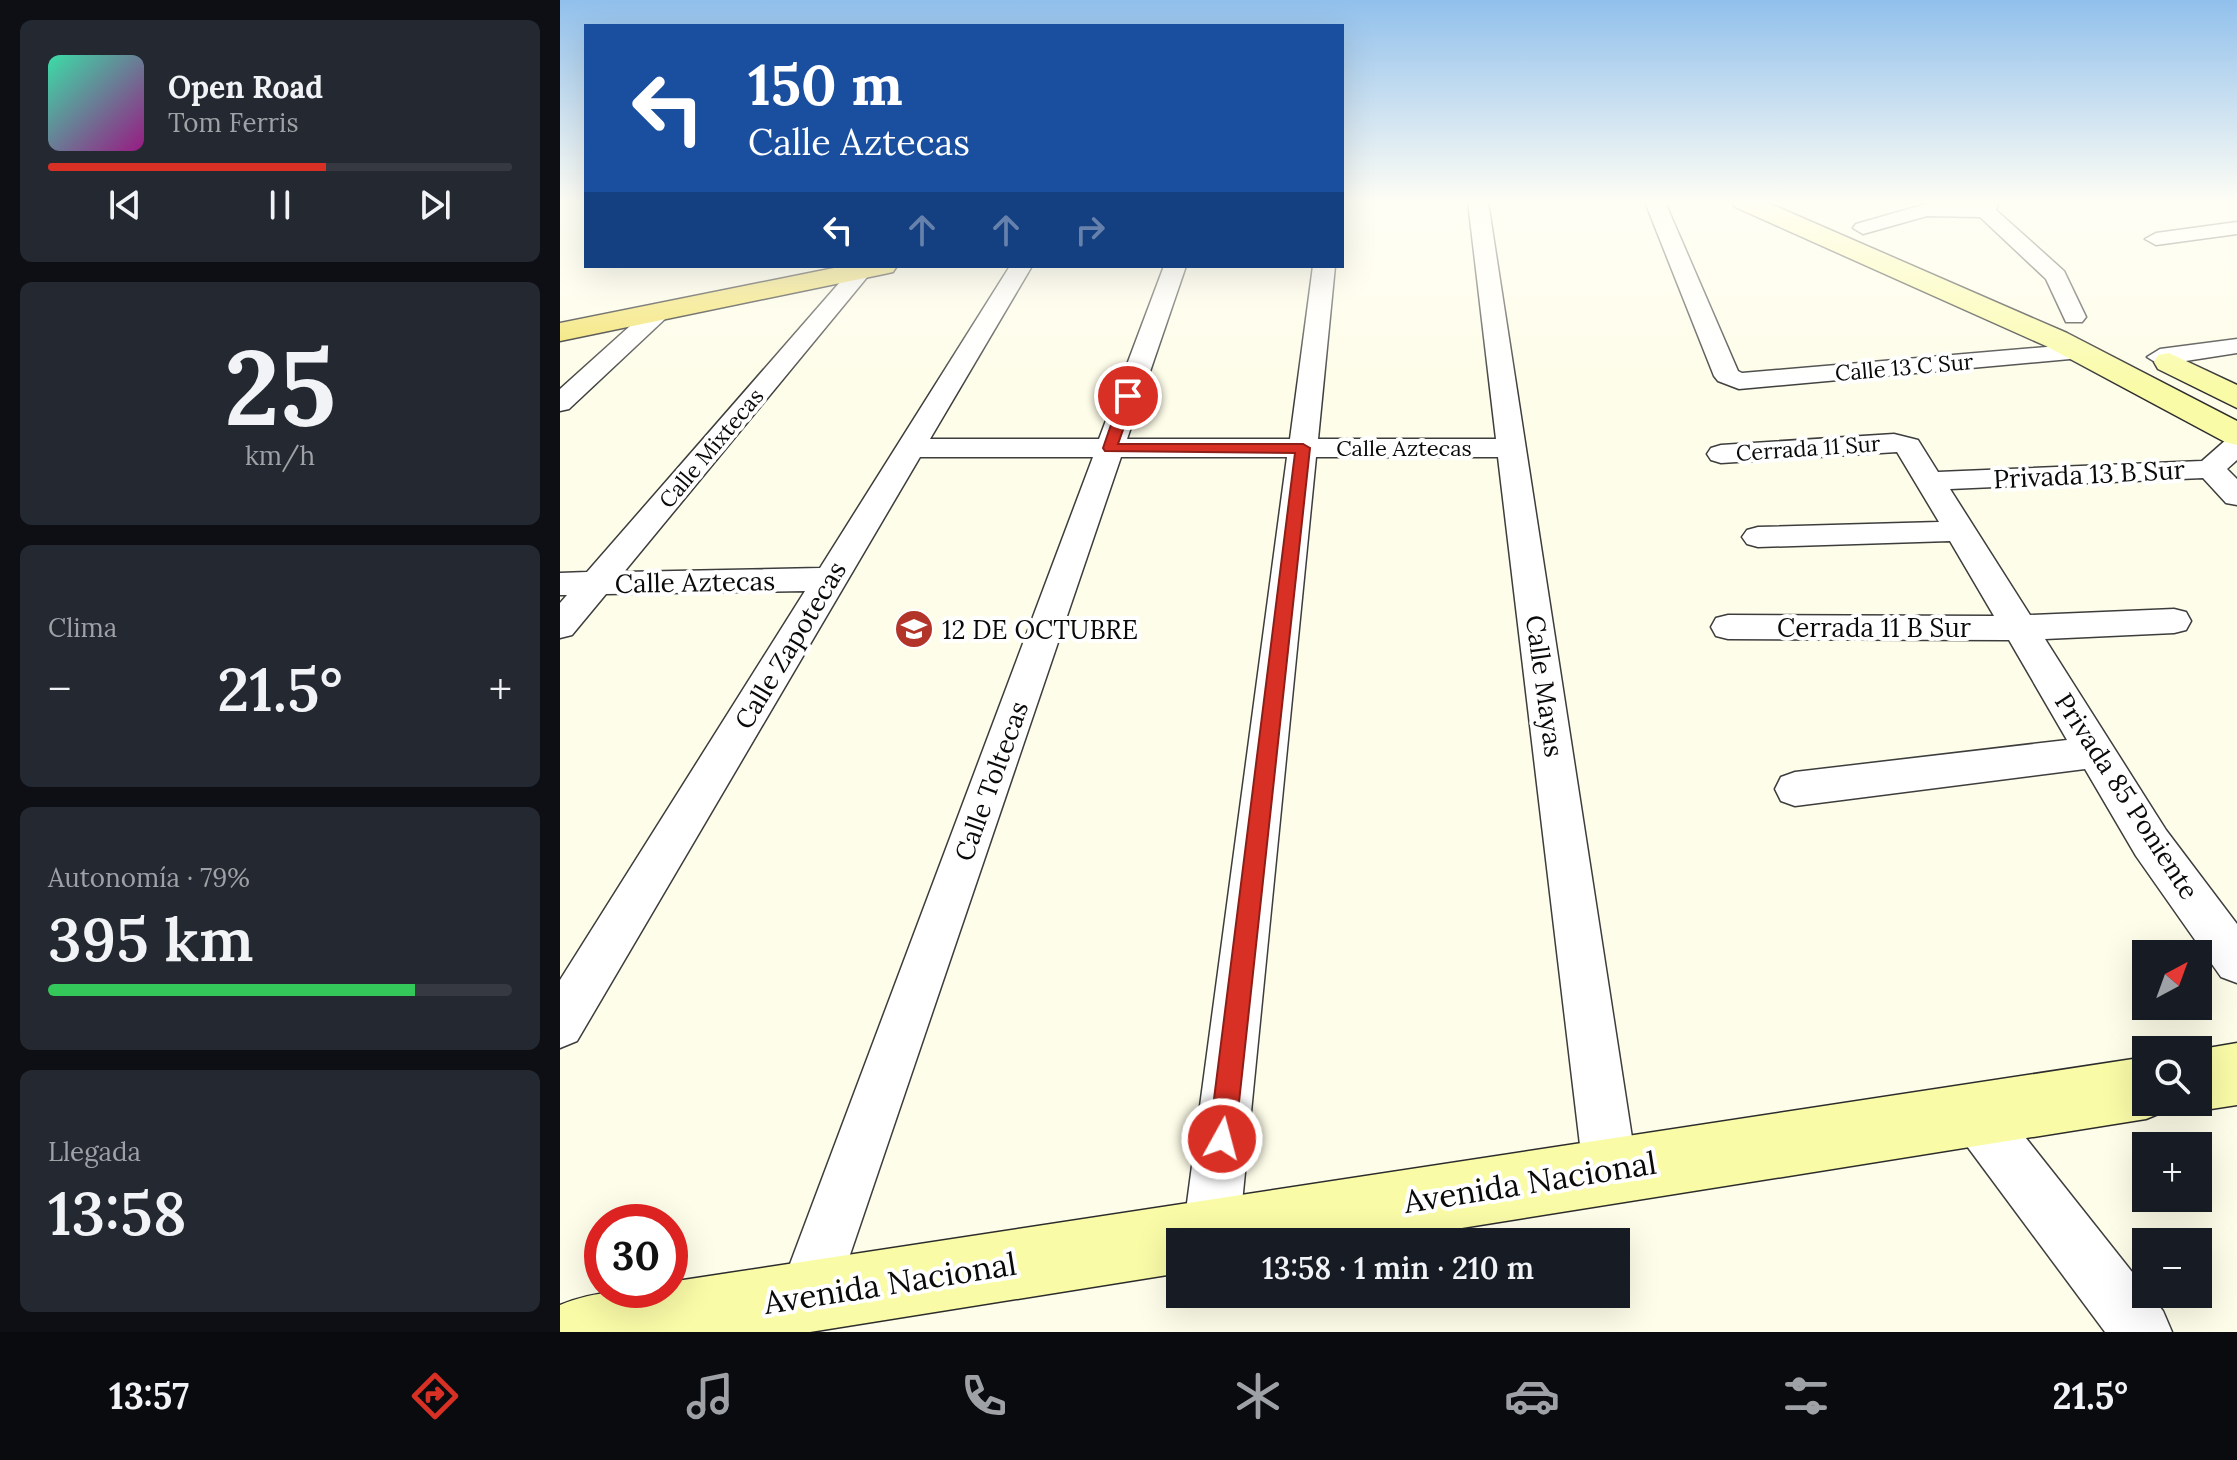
<!DOCTYPE html>
<html lang="es">
<meta charset="utf-8">
<style>
:root{--surface:#171b24;--page:#242831;--text:#f1f3f6;--muted:#9ea1a6;--line:#363941;--accent:#d93025}
body{margin:0;font-family:Lora,serif;background:var(--page);color:var(--text);height:100vh;display:flex;flex-direction:column;font-size:30px;white-space:nowrap}
*{box-sizing:border-box;margin:0}
p{font-size:26px;color:var(--muted)}
.icon{flex:none;width:44px;height:44px;fill:none;stroke:currentColor;stroke-width:2;stroke-linecap:round;stroke-linejoin:round}
.map{position:relative;flex:1;overflow:hidden}
.panel{display:flex;flex-direction:column;gap:20px;padding:20px;background:#0d0f14;width:560px}
.panel>*{flex:none}
.hud{position:absolute;left:24px;top:24px;width:760px;height:244px;border-radius:0px;box-shadow:0 8px 32px #0002;background:#1a4fa0;color:#fff;overflow:hidden}
.needle{width:52px;rotate:41deg}
.controls{position:absolute;left:1572px;top:940px;display:grid;gap:16px}
.controls a{display:grid;place-items:center;width:80px;height:80px;border-radius:0px;background:var(--surface);box-shadow:0 8px 32px #0002;font-size:40px}
.speed{position:absolute;left:24px;top:1204px;display:flex;gap:16px;font-size:40px;font-weight:700;text-align:center}
.speed>*{display:grid;place-content:center;width:104px;height:104px;border-radius:50%;background:var(--surface);box-shadow:0 8px 32px #0002;line-height:1}
.speed .limit{border:12px solid #d22;background:#fff;color:#111}
.pin{position:absolute;display:grid;place-items:center;width:68px;height:68px;color:#fff;margin:-34px;border:4px solid #fff;border-radius:50%;box-shadow:0 2px 8px #0007}
.me{position:absolute;width:88px;margin:-44px;rotate:7deg;stroke-linejoin:round;filter:drop-shadow(0 0 6px #0008)}
.turn{display:flex;align-items:center;gap:28px;height:168px;padding:0 32px;font-size:36px}
.turn .icon{width:104px;height:104px;stroke-width:2.5}
.turn b{display:block;font-size:56px;line-height:68px}
.lanes{display:flex;align-items:center;height:76px;padding:0 32px;background:#0003;justify-content:center;gap:40px;direction:ltr}
.lanes .off{opacity:.35}
.big{font-size:60px;font-weight:600;line-height:1.1}
.panel .widget{flex:1;display:flex;flex-direction:column;justify-content:center;gap:12px;min-width:0;padding:0 28px;border-radius:12px;background:var(--page)}
.panel .dial{align-items:center;gap:0}
.dial b{font-size:104px;line-height:1}
.song{display:flex;align-items:center;gap:24px}
.cover{width:96px;height:96px;border-radius:12px;background:linear-gradient(135deg,hsl(160 70% 55%),hsl(310 70% 35%))}
.played{height:8px;border-radius:4px;background:linear-gradient(90deg,var(--accent) 60%,var(--line) 60%)}
.keys{display:flex;justify-content:space-around;direction:ltr}
.heat{display:flex;justify-content:space-between;align-items:center;font-size:44px;direction:ltr}
.charge{height:12px;border-radius:6px;background:linear-gradient(90deg,#34c759 79%,var(--line) 0)}
.trip{position:absolute;left:606px;top:1228px;width:464px;height:80px;border-radius:0px;background:var(--surface);box-shadow:0 8px 32px #0002;font-weight:600;line-height:80px;text-align:center}
.menu{display:flex;height:128px;justify-content:space-around;align-items:center;background:#090b0e;color:var(--muted)}
.menu .icon{width:56px;height:56px}
.menu .selected{color:var(--accent)}
.menu b{font-size:36px;color:var(--text)}
main{display:flex;flex:1;min-height:0}
.map>svg:first-child{display:block}
.lines{fill:none;stroke-linecap:round;stroke-linejoin:round}
.street-casing{stroke:#3d3d3d;stroke-width:3}
.secondary-casing{stroke:#2c2c2c;stroke-width:3}
.primary-casing{stroke:#1b1b1b;stroke-width:3}
.street{fill:#fff;fill-rule:evenodd}
.secondary{fill:#fafba7;fill-rule:evenodd}
.primary{fill:#f2e165;fill-rule:evenodd}
.route{fill:#d93025;stroke:#8d1f18;stroke-width:2}
.labels{text-anchor:middle;dominant-baseline:central;stroke-width:8;stroke-linejoin:round;paint-order:stroke}
.far-street-label{font-size:22px;fill:#0a0a0a;stroke:#fff}
.street-label{font-size:26px;fill:#0a0a0a;stroke:#fff}
.poi-label{font-size:26px;fill:#0a0a0a;stroke:#fff;text-anchor:start}
.near-street-label{font-size:32px;fill:#0a0a0a;stroke:#fff}
</style>
<main>
<section class="panel">
<div class="widget">
<div class="song"><i class="cover"></i><div><b>Open Road</b><p>Tom Ferris</p></div></div>
<div class="played"></div>
<div class="keys"><svg class="icon" aria-label="previous" viewBox="0 0 24 24"><path d="M18 5L8 12l10 7zM5 5v14"/></svg><svg class="icon" aria-label="pause" viewBox="0 0 24 24"><path d="M8 5v14M16 5v14"/></svg><svg class="icon" aria-label="next" viewBox="0 0 24 24"><path d="M6 5l10 7-10 7zM19 5v14"/></svg></div>
</div>
<div class="widget dial"><b>25</b><p>km/h</p></div>
<div class="widget"><p>Clima</p>
<div class="heat"><a>−</a><b class="big">21.5°</b><a>+</a></div>
</div>
<div class="widget"><p>Autonomía · 79%</p><b class="big">395 km</b><div class="charge"></div></div>
<div class="widget"><p>Llegada</p><b class="big">13:58</b></div>
</section>
<div class="map">
<svg width="1677" height="1332" viewBox="0 0 1677 1332">
<rect width="100%" height="100%" fill="#fefde9"/>
<g class="lines">
<g class="street-casing">
<g id="street">
<path d="M908,202h20l149,968 -8,19 -19,8 -19,-8 -8,-19 -85,-713h-182l-77,776 -4,9h-48l-4,-9 104,-776h-166l-285,839 -8,21 -21,8 -21,-8 -8,-21 315,-839h-173l-343,584 -17,7v-68l245,-389 -199,3 -34,41 -12,3v-35l7,-8h-7v-22l27,-1 267,-306h16l3,4 -249,302 196,-4 190,-302h22l-102,173h169l65,-173h22l-59,173h163l23,-173h22l-17,173h178z"/>
<path d="M1085,202h20l73,169 4,2 339,-29 12,7 -12,7 -342,31 -21,-8 -4,-5z"/>
<path d="M1419,202h20l-3,8 68,61 22,46 -4,5h-16l-20,-43 -66,-62 -53,-1 -64,18 -10,-6 3,-4 70,-20z"/>
<path d="M1677,222v12l-81,11 -11,-6 11,-6z"/>
<path d="M98,306l12,7 -4,5 -97,91 -9,2v-22l90,-81z"/>
<path d="M1677,339v14l-77,12 -13,-8 13,-8z"/>
<path d="M1334,434l24,6 20,32 264,-11 25,-22 10,-2v23l-10,9 10,10v26l-11,-2 -23,-25 -253,11 80,126 144,-6 12,3 5,9 -5,9 -12,3 -129,6 121,191 71,94v59l-16,-6 -85,-121 -51,-87 -290,37 -14,-5 -6,-12 6,-12 14,-5 272,-32 -58,-100 -281,-1 -12,-3 -5,-9 5,-9 12,-3 266,1 -44,-75 -192,6 -11,-3 -5,-7 5,-7 11,-3 181,-5 -42,-70 -176,11 -10,-3 -4,-6 4,-6 10,-3z"/>
<path d="M1413,1086l18,8 172,217 9,21h-67l-150,-202 -8,-18 8,-18z"/>
</g>
</g>
<g class="secondary-casing">
<g id="secondary">
<path d="M1172,202h34l301,131 170,88v24l-12,-3 -179,-96 -311,-139z"/>
<path d="M1609,353l68,32v23l-79,-39 -4,-7 4,-7z"/>
<path d="M1677,1043v62l-39,6 -21,-9h21l-2,-52z"/>
<path d="M1586,1057v45h25l-3,8 -22,9 -772,123h-194v31l-370,59h-250v-27c36,-15 71,-15 110,-15v-8z"/>
</g>
</g>
<g class="primary-casing">
<path id="primary" d="M284,266h53l-4,6 -9,2 -324,67v-18z"/>
</g>
<use href="#street" class="street"/>
<use href="#secondary" class="secondary"/>
<use href="#primary" class="primary"/>
</g>
<linearGradient id="sky" x2="0" y2="1"><stop stop-color="#91c0ec"/><stop offset="0.52" stop-color="#fffef5"/><stop offset="1" stop-color="#fffef5" stop-opacity="0"/></linearGradient>
<rect width="1677" height="389" fill="url(#sky)"/>
<path class="route" d="M568,392l7,4 -17,48h185l7,4 -75,691 -4,9 -9,4 -10,-4 -3,-9 86,-686 -190,-2 -2,-3 18,-52z"/>
<defs>
<g id="school-disc" transform="scale(2)"><circle r="9.5" fill="#b3352a" stroke="#fff"/><path d="M0-5L7-2L0 1L-7-2ZM-4 1L0 2.5L4 1V4Q0 6-4 4Z" fill="#fff"/></g>
</defs>
<g fill-rule="evenodd">
<use href="#school-disc" x="354" y="629"/>
</g>
<g class="labels">
<g class="far-street-label">
<text transform="translate(1344 367) rotate(-5)">Calle 13 C Sur</text>
<text transform="translate(151 448) rotate(-50)">Calle Mixtecas</text>
<text x="844" y="448">Calle Aztecas</text>
<text transform="translate(1248 448) rotate(-4)">Cerrada 11 Sur</text>
</g>
<g class="street-label">
<text transform="translate(1529 474) rotate(-3)">Privada 13 B Sur</text>
<text transform="translate(135 582) rotate(-1)">Calle Aztecas</text>
<text x="1314" y="627">Cerrada 11 B Sur</text>
<text transform="translate(230 645) rotate(-59)">Calle Zapotecas</text>
<text transform="translate(985 686) rotate(82)">Calle Mayas</text>
<text transform="translate(431 781) rotate(-70)">Calle Toltecas</text>
<text transform="translate(1567 796) rotate(57)">Privada 85 Poniente</text>
</g>
<g class="poi-label">
<text x="382" y="629">12 DE OCTUBRE</text>
</g>
<g class="near-street-label">
<text transform="translate(970 1182) rotate(-9)">Avenida Nacional</text>
<text transform="translate(330 1283) rotate(-9)">Avenida Nacional</text>
</g>
</g>
</svg>
<div class="controls">
<a><svg class="needle" viewBox="-14 -14 28 28"><path d="M0-13l5 13h-10z" fill="#e53935"/><path d="M0 13l5-13h-10z" fill="#9ea1a6"/></svg></a>
<a><svg class="icon" aria-label="search" viewBox="0 0 24 24"><circle cx="10" cy="10" r="6"/><path d="M15 15l6 6"/></svg></a>
<a>+</a>
<a>−</a>
</div>
<div class="speed"><div class="limit">30</div></div>
<div class="pin" style="left:568px;top:396px;background:#d93025"><svg class="icon" aria-label="arrive" viewBox="0 0 24 24"><path d="M6 21V4h12l-3 4 3 4H6"/></svg></div>
<svg class="me" style="left:662px;top:1139px" viewBox="-20 -20 40 40"><circle r="17" fill="#d93025" stroke="#fff" stroke-width="3"/><path d="M0-11L8 9 0 5-8 9z" fill="#fff"/></svg>
<div class="trip">13:58 · 1 min · 210 m</div>
<div class="hud">
<div class="turn"><svg class="icon" aria-label="left" viewBox="0 0 24 24"><path d="M17 20v-9H6M10 6l-5 5 5 5"/></svg><div><b>150 m</b>Calle Aztecas</div></div>
<div class="lanes"><svg class="icon" aria-label="left" viewBox="0 0 24 24"><path d="M17 20v-9H6M10 6l-5 5 5 5"/></svg><svg class="icon off" aria-label="ahead" viewBox="0 0 24 24"><path d="M12 20V5M6 11l6-6 6 6"/></svg><svg class="icon off" aria-label="ahead" viewBox="0 0 24 24"><path d="M12 20V5M6 11l6-6 6 6"/></svg><svg class="icon off" aria-label="right" viewBox="0 0 24 24"><path d="M7 20v-9h11M14 6l5 5-5 5"/></svg></div>
</div>
</div>
</main>
<nav class="menu">
<b>13:57</b>
<svg class="icon selected" aria-label="directions" viewBox="0 0 24 24"><path d="M12 3l9 9-9 9-9-9zM9 14v-3h6M13 9l2 2-2 2"/></svg>
<svg class="icon" aria-label="music" viewBox="0 0 24 24"><path d="M9 18V5l10-2v13"/><circle cx="6" cy="18" r="3"/><circle cx="16" cy="16" r="3"/></svg>
<svg class="icon" aria-label="phone" viewBox="0 0 24 24"><path d="M5 4h4l2 5-3 2q2 4 5 5l2-3 5 2v4C11 20 4 13 5 4z"/></svg>
<svg class="icon" aria-label="climate" viewBox="0 0 24 24"><path d="M12 3v18M4 7l16 10M4 17L20 7"/></svg>
<svg class="icon" aria-label="car" viewBox="0 0 24 24"><path d="M5 17H2v-5l4-1 3-4h7l3 4 3 1v5h-3M9 17h6M6 11h13"/><circle cx="7" cy="17" r="2"/><circle cx="17" cy="17" r="2"/></svg>
<svg class="icon" aria-label="filters" viewBox="0 0 24 24"><path d="M4 7h16M4 17h16"/><circle cx="9" cy="7" r="2"/><circle cx="15" cy="17" r="2"/></svg>
<b>21.5°</b>
</nav>
